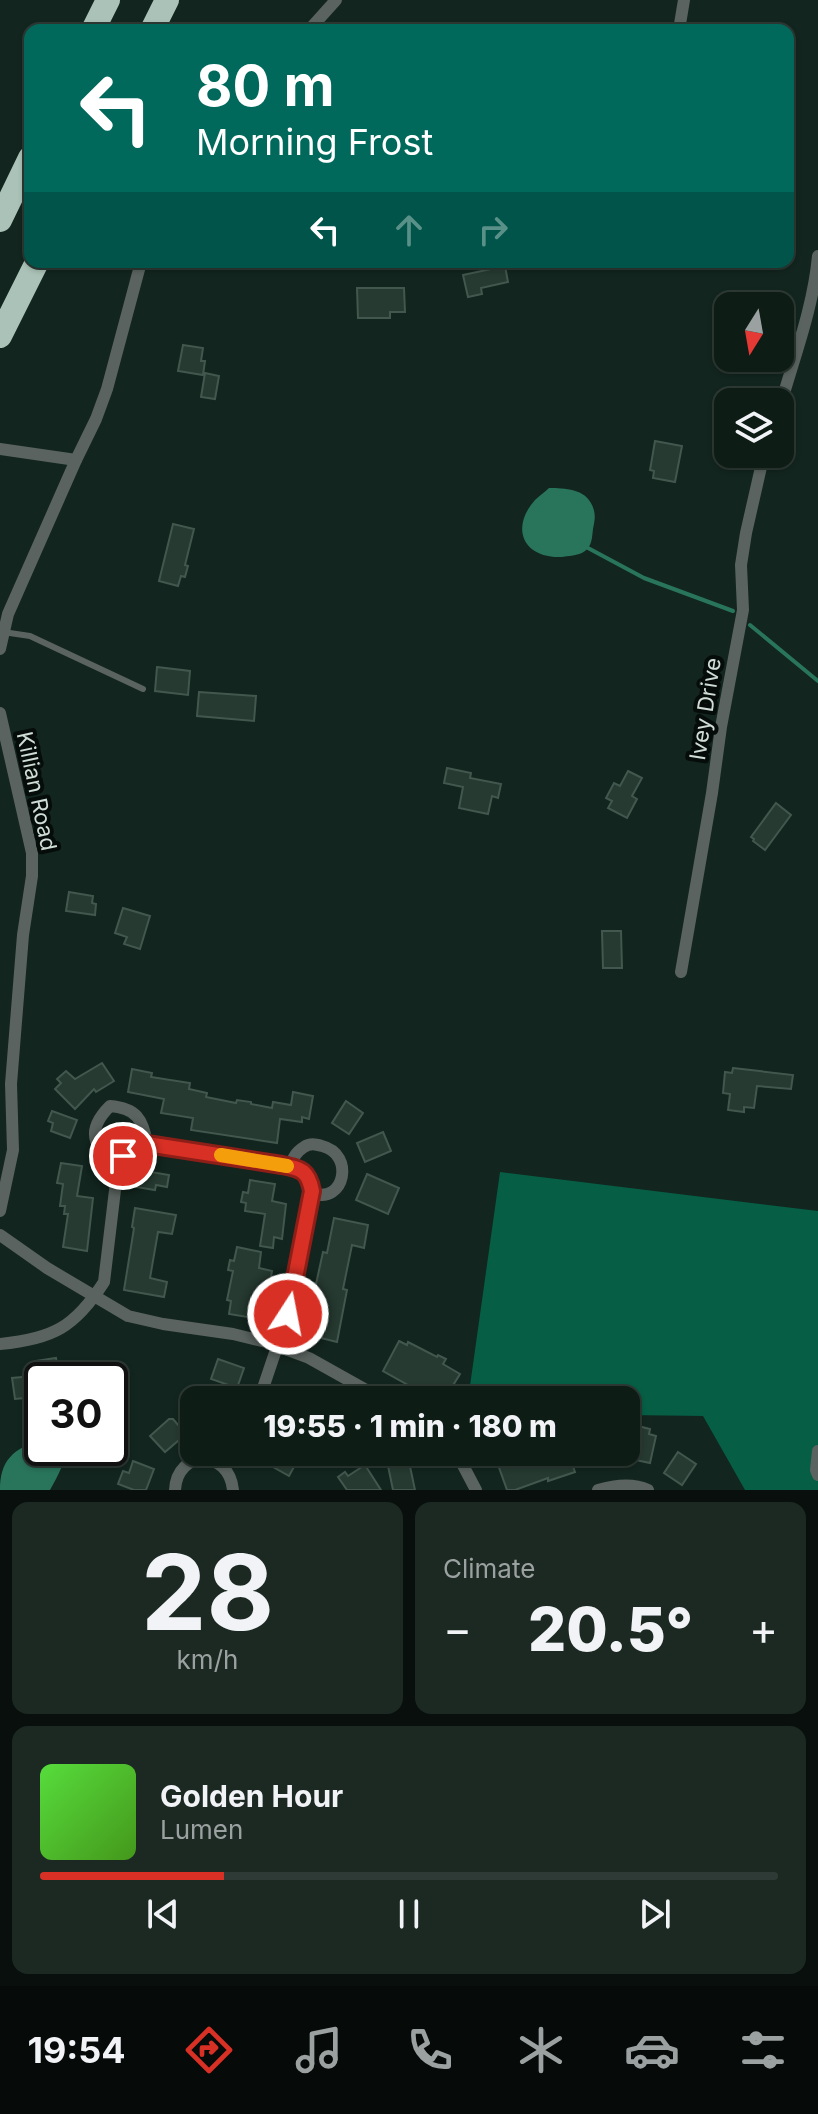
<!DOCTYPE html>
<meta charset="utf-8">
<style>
:root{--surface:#0e1c16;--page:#1c2923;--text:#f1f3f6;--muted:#9ba1a1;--line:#2e3a35;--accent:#d93025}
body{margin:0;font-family:Inter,sans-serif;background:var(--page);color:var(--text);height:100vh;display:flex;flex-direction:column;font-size:30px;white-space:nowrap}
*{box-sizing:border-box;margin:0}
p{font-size:26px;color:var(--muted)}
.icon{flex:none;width:44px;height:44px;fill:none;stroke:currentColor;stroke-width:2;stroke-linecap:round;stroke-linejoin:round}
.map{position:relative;height:1490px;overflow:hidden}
.sheet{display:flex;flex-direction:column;gap:12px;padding:12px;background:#080f0c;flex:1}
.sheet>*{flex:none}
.banner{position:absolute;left:24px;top:24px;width:770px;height:244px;border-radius:16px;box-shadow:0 2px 6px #0004,0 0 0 2px var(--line);background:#00695c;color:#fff;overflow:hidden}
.needle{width:52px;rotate:191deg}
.controls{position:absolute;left:714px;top:292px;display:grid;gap:16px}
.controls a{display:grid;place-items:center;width:80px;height:80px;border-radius:16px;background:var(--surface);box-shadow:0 2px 6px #0004,0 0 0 2px var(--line);font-size:40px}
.speed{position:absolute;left:24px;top:1362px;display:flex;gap:16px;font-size:40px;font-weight:700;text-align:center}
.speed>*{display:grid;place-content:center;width:104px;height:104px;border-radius:50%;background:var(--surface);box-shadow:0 2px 6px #0004,0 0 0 2px var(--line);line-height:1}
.speed .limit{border:4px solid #111;border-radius:12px;background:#fff;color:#111}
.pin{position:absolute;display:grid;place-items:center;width:68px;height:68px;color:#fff;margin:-34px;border:4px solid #fff;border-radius:50%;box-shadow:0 2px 8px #0007}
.me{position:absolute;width:88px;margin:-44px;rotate:11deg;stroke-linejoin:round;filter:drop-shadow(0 0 6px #0008)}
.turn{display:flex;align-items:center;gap:28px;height:168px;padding:0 40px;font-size:36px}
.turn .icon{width:104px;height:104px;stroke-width:2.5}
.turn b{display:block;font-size:56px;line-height:68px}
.lanes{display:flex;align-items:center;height:76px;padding:0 40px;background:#0003;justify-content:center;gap:40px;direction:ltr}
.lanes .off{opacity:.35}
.big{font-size:60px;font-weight:800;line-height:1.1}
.sheet .card{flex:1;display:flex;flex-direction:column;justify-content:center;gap:12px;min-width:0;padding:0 28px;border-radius:16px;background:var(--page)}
.sheet .dial{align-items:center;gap:0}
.dial b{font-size:104px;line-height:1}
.song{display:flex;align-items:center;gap:24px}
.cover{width:96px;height:96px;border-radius:12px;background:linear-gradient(135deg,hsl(110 70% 55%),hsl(100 70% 35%))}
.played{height:8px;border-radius:4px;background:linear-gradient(90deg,var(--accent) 25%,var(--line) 25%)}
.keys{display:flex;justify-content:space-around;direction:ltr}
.heat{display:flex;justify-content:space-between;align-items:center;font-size:44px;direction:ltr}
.sheet .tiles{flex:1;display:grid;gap:12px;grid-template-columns:1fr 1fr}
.card:last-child{grid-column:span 2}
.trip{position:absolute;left:180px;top:1386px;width:460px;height:80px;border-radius:16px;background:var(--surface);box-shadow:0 2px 6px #0004,0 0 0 2px var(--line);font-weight:800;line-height:80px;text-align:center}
.tab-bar{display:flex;height:128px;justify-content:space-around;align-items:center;background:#060b09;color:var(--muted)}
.tab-bar .icon{width:56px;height:56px}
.tab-bar .selected{color:var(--accent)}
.tab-bar b{font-size:36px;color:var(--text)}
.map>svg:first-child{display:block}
.forest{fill:#065e44}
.water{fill:#29755b}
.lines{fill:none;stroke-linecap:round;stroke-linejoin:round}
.stream{stroke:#29755b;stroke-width:4}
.building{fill:#263a31;stroke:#42574e;stroke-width:2}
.service{stroke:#5a635f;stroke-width:6}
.minor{stroke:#5a635f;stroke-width:12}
.motorway{stroke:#aac2b7;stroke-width:24}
.route-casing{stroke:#8d1f18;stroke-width:20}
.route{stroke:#d93025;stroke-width:14}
.slow{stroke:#f59e0b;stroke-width:14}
.labels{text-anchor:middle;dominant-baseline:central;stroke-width:8;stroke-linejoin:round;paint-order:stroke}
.street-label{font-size:22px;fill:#d0dcd6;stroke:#050c09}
</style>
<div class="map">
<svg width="818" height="1490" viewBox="0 0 818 1490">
<rect width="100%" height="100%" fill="#12251e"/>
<path class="forest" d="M500,1172l318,39v279h-73l-42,-74 -77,-1v-15h-158z"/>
<g class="water">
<path d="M549,488c16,0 36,1 43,17 4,9 3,14 1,24 -1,8 -1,17 -8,22 -7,5 -17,5 -24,6 -38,1 -51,-29 -26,-57 4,-4 10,-8 14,-12z"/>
<path d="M40,1439h2v9h24c1,11 -10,32 -16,42h-50c0,-30 13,-40 40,-51z"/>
</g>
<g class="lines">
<g class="stream">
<path d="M588,548l56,30 89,33"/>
<path d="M750,625l68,56"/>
</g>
</g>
<g class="building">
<path d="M505,266l3,16 -27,6 1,6 -14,3 -5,-22z"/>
<path d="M357,288h47l1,24h-15v6h-32z"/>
<path d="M183,345l20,3 -2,13h4l-2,14 -25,-4z"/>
<path d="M205,373l14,3 -4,23 -14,-2z"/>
<path d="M655,441l27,5 -7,36 -22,-4 1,-7 -4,-1z"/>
<path d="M173,524l21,5 -9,36 3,1 -3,11 -4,-1 -3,10 -19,-5z"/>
<path d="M157,667l33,4 -2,24 -33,-4z"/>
<path d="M199,692l57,4 -2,25 -57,-5z"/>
<path d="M447,768l24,5 -1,5 31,6 -3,14 -6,-2 -4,18 -29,-6 4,-21 -19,-4z"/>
<path d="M628,771l14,7 -10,18 5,3 -10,19 -19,-10 4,-7 -6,-3 8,-15 6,3z"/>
<path d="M776,803l15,12 -26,35 -12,-9 1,-2 -3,-2z"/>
<path d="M69,892l24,4 -1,7 4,1 -1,11 -29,-4z"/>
<path d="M123,908l27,8 -10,33 -16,-5 3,-7 -12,-4z"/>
<path d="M602,931h19l1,37h-19z"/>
<path d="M102,1063l12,18 -18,11 -2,-3 -19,20 -20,-20 6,-6 -4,-4 9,-8 9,8z"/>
<path d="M733,1068l60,7 -2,14 -34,-3 -3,22 -10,-1v5l-16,-2 2,-16 -7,-1 2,-21 7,1z"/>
<path d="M132,1069l20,4 -1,4 39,6 -1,6 18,4 -1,4 30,6 1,-3 14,2v2l21,4 1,-6 18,3 2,-13 20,4 -4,23 -7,-2v5l-22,-3 -3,24 -86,-13 2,-12 -32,-5 3,-14 -36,-7z"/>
<path d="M346,1101l17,12 -14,21 -17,-11z"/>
<path d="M52,1111l25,9 -7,18 -19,-7 2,-8 -5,-2z"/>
<path d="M383,1132l8,19 -26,11 -8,-19z"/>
<path d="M61,1163l21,3 -5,30 16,2 -6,53 -24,-4 5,-33h-4l1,-8h-5l3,-22 -6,-1z"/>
<path d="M139,1170l30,5 -2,12 -11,-2 -1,5 -19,-3z"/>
<path d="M367,1174l32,14 -11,26 -32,-14z"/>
<path d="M250,1180l25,4 -3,17 14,3 -4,35 -8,-2 -1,11 -13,-2 5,-32 -20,-3 1,-8 -5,-1 2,-10 5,1z"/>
<path d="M135,1208l41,7 -4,19 -14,-2 -8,46 17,4 -3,15 -40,-7 10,-62 -2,-1z"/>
<path d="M334,1218l34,7 -4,23 -12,-3 -9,44 4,1 -10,52 -32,-8 6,-28 -2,-1 5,-22 2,1 7,-32 4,1z"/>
<path d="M237,1247l24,5 -2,16 13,3 -5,31 -10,-1 -3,17 -25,-4 2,-13 -4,-1 6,-29 -5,-1 2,-10 4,1z"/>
<path d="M399,1341l8,4 1,-3 29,15 1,-2 8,4 -3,5 17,10 -16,26h-9l-52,-29z"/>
<path d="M56,1358l3,21 -21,1 -3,-19z"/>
<path d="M218,1359l26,9 -7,20 -26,-9z"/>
<path d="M33,1376l2,21 -20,2 -3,-21z"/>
<path d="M169,1419h4l13,15 -21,18 -15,-16z"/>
<path d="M638,1426l12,3 -1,5 7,2 -6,27 -19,-4z"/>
<path d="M263,1452h30l7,4 -11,20 -30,-17z"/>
<path d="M516,1452h52l7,20 -27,9v-3l-33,12h-8l-11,-31z"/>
<path d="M678,1452l18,12 -14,21 -18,-12z"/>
<path d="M408,1457l7,33h-22l-6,-29z"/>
<path d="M133,1461l21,8 -8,21h-12l-16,-6 5,-13 6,2z"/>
<path d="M365,1465l16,25h-34l-9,-13 7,-5 3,4z"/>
</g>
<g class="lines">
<path class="service" d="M3,632l27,4 113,53"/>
<g class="minor">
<path d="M309,30l27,-30"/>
<path d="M679,30l5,-30"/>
<path d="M780,407c14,-50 33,-98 38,-151"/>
<path d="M0,449l76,11"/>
<path d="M0,649l8,-35 68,-154 20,-41 11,-30 34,-127"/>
<path d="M0,713l32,140v23l-9,59 -12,149 2,66 -13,61"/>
<path d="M681,972l31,-179 9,-66 22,-117 -2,-45 5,-32 18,-79"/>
<path d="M118,1165c-26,-18 -32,-35 -8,-59 26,2 33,13 37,38"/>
<path d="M291,1167c1,-9 5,-15 13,-20 6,-4 11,-3 18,-1 33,8 23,59 -10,47"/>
<path d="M0,1235l47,33 81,48 35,8 70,10 33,8 43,16 75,42"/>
<path d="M0,1344c53,-5 75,-17 104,-62l14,-117c8,-14 14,-19 29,-21l151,24 12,10 2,13 -24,123 -29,86"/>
<path d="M818,1451l-2,19 2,5"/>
<path d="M456,1452l20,38"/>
<path d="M175,1490c2,-41 54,-41 58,0"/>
<path d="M598,1490c17,-5 35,-7 50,0"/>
</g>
<g class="motorway">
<path d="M93,30l15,-30"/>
<path d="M152,30l15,-30"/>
<path d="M0,220l30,-62"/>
<path d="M0,336l37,-74"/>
</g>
</g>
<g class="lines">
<g class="route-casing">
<path id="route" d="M123,1156l10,-10 14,-2 135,21c19,4 26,5 30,26l-24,123"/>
</g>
<use href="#route" class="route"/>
<path class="slow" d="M221,1155l66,11"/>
</g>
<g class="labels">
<g class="street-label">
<text transform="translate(705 709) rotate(-81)">Ivey Drive</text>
<text transform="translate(37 791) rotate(78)">Killian Road</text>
</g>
</g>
</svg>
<div class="controls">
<a><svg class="needle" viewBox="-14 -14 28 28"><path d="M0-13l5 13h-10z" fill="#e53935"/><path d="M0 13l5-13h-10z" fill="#9ba1a1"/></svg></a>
<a><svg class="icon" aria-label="layers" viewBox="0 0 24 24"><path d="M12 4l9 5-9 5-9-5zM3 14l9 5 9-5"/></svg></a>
</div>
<div class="speed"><div class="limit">30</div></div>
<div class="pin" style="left:123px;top:1156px;background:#d93025"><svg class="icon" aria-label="arrive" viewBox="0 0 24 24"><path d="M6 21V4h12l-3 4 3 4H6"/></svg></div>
<svg class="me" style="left:288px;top:1314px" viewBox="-20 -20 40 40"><circle r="17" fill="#d93025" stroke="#fff" stroke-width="3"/><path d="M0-11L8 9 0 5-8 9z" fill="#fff"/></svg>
<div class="trip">19:55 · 1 min · 180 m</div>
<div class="banner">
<div class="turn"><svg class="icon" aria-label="left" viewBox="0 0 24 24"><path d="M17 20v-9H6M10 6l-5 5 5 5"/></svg><div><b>80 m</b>Morning Frost</div></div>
<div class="lanes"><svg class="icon" aria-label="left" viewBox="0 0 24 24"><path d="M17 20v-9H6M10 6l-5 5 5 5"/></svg><svg class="icon off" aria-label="ahead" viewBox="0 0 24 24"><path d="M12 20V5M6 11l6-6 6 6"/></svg><svg class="icon off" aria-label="right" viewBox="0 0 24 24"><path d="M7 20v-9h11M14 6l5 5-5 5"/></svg></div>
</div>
</div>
<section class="sheet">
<div class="tiles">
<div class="card dial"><b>28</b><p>km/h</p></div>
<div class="card"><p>Climate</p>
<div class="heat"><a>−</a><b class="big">20.5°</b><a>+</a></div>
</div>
<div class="card">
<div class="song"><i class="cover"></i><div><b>Golden Hour</b><p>Lumen</p></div></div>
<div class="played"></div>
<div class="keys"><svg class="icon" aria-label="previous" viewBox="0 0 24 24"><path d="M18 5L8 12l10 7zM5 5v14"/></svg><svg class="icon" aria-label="pause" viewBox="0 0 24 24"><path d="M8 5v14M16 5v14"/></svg><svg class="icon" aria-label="next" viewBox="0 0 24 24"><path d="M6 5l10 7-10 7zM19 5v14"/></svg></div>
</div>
</div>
</section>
<nav class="tab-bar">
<b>19:54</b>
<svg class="icon selected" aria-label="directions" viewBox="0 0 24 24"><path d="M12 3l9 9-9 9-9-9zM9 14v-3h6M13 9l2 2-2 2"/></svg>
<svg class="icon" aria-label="music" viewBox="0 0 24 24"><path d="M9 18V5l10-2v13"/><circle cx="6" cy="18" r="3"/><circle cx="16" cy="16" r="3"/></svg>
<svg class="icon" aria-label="phone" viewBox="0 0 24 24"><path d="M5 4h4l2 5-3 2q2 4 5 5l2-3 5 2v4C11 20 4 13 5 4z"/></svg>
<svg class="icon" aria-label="climate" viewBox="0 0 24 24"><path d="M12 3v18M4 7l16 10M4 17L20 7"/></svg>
<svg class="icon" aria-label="car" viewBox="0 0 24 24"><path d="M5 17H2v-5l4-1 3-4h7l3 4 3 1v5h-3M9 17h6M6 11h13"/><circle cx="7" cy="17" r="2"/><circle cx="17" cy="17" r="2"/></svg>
<svg class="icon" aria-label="filters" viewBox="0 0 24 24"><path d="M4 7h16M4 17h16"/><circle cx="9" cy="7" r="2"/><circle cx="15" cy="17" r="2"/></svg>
</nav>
